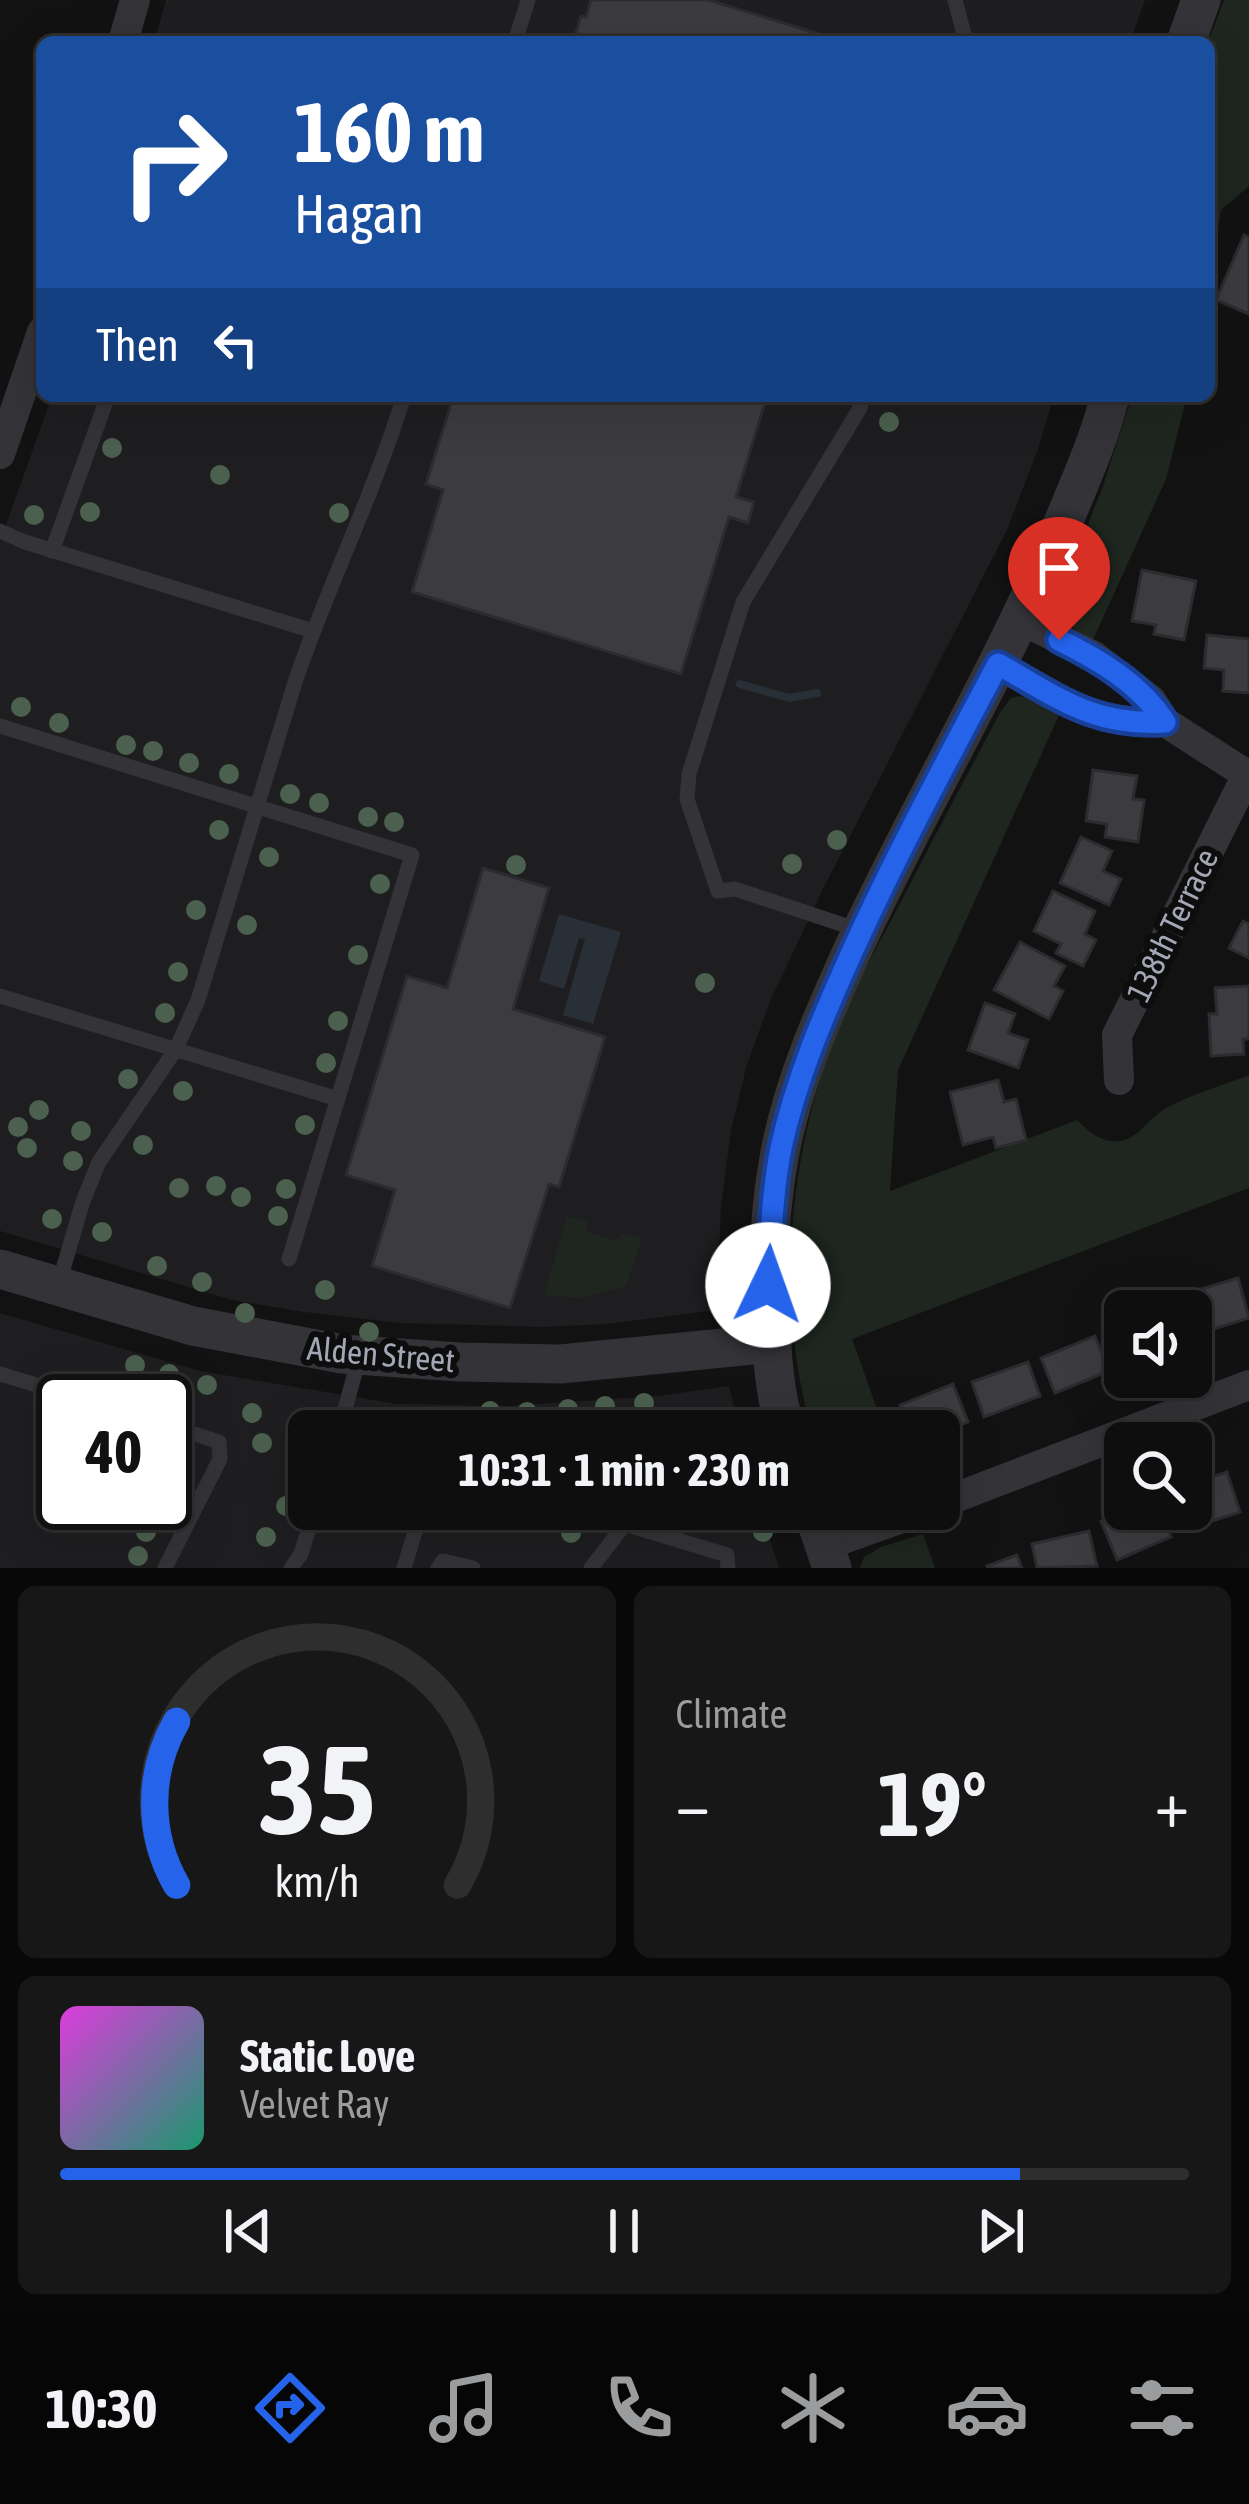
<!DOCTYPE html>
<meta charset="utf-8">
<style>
:root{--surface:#0e0e0e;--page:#171717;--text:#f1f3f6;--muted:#9b9c9e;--line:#2e2e2e;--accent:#2563eb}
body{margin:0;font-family:"Asap Condensed",sans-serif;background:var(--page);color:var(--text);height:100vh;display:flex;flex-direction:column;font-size:45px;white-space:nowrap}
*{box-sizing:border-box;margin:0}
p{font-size:39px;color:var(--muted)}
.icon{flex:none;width:66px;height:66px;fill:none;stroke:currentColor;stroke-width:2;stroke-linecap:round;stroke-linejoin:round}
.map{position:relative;height:1568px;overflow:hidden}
.sheet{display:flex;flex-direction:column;gap:18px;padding:18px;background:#080808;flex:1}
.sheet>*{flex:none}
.guide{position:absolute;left:36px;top:36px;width:1179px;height:366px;border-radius:18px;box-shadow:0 12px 48px #0002,0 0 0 3px var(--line);background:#1a4fa0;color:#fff;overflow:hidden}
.buttons{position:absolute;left:1104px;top:1290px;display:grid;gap:24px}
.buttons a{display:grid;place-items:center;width:108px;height:108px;border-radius:18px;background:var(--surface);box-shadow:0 12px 48px #0002,0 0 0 3px var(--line);font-size:60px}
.speed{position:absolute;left:36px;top:1374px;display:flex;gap:24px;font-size:60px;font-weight:700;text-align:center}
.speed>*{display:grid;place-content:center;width:156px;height:156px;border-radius:50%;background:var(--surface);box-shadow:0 12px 48px #0002,0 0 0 3px var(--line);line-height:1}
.speed .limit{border:6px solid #111;border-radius:18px;background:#fff;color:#111}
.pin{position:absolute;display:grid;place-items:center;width:102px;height:102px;color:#fff;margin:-123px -51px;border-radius:50% 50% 50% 0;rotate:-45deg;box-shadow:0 0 12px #0007}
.pin .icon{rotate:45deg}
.me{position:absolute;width:132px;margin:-66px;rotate:3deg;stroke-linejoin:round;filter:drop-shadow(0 0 9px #0008)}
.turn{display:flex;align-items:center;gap:42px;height:252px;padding:0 60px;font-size:54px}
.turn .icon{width:156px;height:156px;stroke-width:2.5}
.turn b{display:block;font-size:84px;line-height:102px}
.then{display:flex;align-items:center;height:114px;padding:0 60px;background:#0003;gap:24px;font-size:45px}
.big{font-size:90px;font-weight:700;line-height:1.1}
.sheet .tile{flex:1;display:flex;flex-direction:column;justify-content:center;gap:18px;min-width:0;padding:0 42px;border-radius:18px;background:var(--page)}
.sheet .dial{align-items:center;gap:0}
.dial svg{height:312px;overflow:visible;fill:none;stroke:var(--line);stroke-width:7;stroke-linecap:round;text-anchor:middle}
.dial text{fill:var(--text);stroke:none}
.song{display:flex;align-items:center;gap:36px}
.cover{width:144px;height:144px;border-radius:18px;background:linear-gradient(135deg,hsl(300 70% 55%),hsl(160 70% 35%))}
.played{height:12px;border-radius:6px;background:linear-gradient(90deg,var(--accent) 85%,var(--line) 85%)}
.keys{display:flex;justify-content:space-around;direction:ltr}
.heat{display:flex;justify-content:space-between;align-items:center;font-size:66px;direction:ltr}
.sheet .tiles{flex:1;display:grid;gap:18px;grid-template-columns:1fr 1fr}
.tile:last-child{grid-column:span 2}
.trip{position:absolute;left:288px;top:1410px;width:672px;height:120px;border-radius:18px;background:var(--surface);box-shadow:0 12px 48px #0002,0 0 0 3px var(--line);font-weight:700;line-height:120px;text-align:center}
.dock{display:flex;height:192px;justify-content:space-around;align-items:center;background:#060606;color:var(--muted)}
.dock .icon{width:84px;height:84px}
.dock .current{color:var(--accent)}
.dock b{font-size:54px;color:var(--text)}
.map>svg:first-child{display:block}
.built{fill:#1e1e20;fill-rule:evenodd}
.green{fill:#1e261f}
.water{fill:#282f37}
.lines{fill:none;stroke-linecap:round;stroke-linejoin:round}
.stream{stroke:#282f37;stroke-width:8}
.building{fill:#3c3c40;stroke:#2c2c2f;stroke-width:3}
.service{stroke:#333338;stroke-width:15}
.minor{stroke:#333338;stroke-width:30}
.tertiary{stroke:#333338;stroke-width:39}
.tree{fill:#4b604e}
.route-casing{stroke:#184099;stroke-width:30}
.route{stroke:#2563eb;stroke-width:21}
.labels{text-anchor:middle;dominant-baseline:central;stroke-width:12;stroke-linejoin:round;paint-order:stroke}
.street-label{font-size:33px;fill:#a3a7b4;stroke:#0d0d0e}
</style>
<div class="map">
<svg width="1249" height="1568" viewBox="0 0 1249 1568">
<rect width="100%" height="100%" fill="#121213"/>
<g class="built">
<path d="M166,0h979l-15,42h-976z"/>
<path d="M52,396h1002l-16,53 -31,81 -184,359 -53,112 -24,67 -15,63 -10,75 -4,104 -110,14 -66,3 -141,-4 -96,-11 -72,-12 -232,-69v-689z"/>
<path d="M0,1313l200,58 197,33 110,2 151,-10 71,-10 10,45h-430v78h451l19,59h-779zM63,1401h102v102h-102z"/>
</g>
<g class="green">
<path d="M1224,0h25v186l-28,24 -12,73 -1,-241z"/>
<path d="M1132,396h55l-21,83 -74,163 -28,-21 -4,-26 43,-109z"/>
<path d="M1020,696l19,3 21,14 -162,357 -8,121 187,-71c10,11 27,24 43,21 16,-2 27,-19 39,-28 20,-15 65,-28 90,-38v113l-397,151 33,92h-73c-39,-132 -22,-285 29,-412 15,-36 36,-71 54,-106 35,-67 70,-135 106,-202l10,-13z"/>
<path d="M567,1216l20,5v11l29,9 6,-7 20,4 -16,48 -45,12 -37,-3z"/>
<path d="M923,1534l12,34h-75l4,-11 17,-10z"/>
</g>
<path class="water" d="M559,914l62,18 -28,92 -30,-9 22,-76 -6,-1 -15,51 -25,-8z"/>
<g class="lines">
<path class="stream" d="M740,684l49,14 28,-5"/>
</g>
<g class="building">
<path d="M591,0h118l136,42h-272l8,-26 5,1z"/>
<path d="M1244,235l5,2v77l-33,-14z"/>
<path d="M472,396h295l-31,101 18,5 -6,21 -19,-6 -48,157 -269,-82 31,-102 -17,-6 27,-87 17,5z"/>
<path d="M1142,570l54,11 -12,59 -30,-6 2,-9 -24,-4z"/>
<path d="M1207,635l42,4v54l-26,-2 1,-21 -20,-2z"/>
<path d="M1093,770l44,6 -4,23 11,1 -6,42 -33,-5 2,-13 -21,-3z"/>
<path d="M1081,837l31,14 -9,20 18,8 -12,26 -49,-22z"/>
<path d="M483,868l66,20 -36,121 92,28 -46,150 -10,-3 -39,124 -138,-42 23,-76 -49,-15 61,-199 40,12z"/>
<path d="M1053,891l42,20 -10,23 11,6 -13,26 -27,-13 5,-9 -27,-13z"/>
<path d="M1243,921l6,3v34l-20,-10z"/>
<path d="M1020,942l45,24 -11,20 9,5 -14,28 -55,-29z"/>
<path d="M1249,986v53h-6l1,15 -33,2 -2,-42h8l-2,-26z"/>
<path d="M985,1003l30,11 -7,19 20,7 -10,28 -50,-18z"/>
<path d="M998,1080l6,22 12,-3 10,41 -30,8 -3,-11 -30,8 -13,-53z"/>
<path d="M1238,1278l11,40 -55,17 -3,-24h-4l-5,-16z"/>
<path d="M1125,1320v42l-14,-36z"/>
<path d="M1095,1336l14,35 -54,22 -14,-35z"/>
<path d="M1028,1362l12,34 -56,21 -12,-35z"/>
<path d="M953,1384l15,38 -29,11v-2h-29l-10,-26z"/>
<path d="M1227,1472l13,40 -55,18 -7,-21h13v-25z"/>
<path d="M1129,1509h30l12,28 -54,23 -16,-39z"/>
<path d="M1089,1531l8,35 -60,2 -5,-24z"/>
<path d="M1017,1555l5,13h-34l-1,-2z"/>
</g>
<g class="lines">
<g class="service">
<path d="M955,0l11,42"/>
<path d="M515,42l13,-42"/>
<path d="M0,531l25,11 288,89"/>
<path d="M52,551l56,-155"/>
<path d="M0,726l412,129 -123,404"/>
<path d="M862,931l-127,-42 -17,2 -31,-92 2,-25 54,-172 117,-194 4,-12"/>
<path d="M0,996l338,103"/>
<path d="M59,1283l24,-82 16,-39 77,-113 22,-49 98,-321c33,-95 78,-186 108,-283"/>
<path d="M0,1374l89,27"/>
<path d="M339,1431l20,-73"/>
<path d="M575,1509l152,46 1,13"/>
<path d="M165,1568l55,-109 -1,-17 -54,-18"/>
<path d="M291,1568l10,-14 14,-45"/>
<path d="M404,1568l18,-59"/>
<path d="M438,1568l5,-7 30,7"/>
<path d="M591,1568l34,-44"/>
</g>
<g class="minor">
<path d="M123,42l12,-42"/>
<path d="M0,454l42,-122"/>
<path d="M1021,620l73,36 57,44 14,22 84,54"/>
<path d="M998,664c59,33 97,63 167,58"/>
<path d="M1119,1080l-2,-45 130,-260"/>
<path d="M939,1504l310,-119"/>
<path d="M824,1546l103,-37"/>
</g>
<g class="tertiary">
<path d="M1186,42l15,-42"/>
<path d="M0,1269l193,57 149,28 117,8 102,2 211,-21"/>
<path d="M786,1431c-12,-38 -14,-77 -16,-117 -3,-54 0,-109 10,-162 14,-72 44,-139 74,-205 66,-143 148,-278 209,-424 17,-41 36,-83 47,-127"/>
<path d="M812,1509l20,59"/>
</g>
</g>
<g class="tree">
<circle cx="889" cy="422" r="10"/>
<circle cx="112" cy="448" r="10"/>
<circle cx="220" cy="475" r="10"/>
<circle cx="90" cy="512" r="10"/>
<circle cx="339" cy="513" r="10"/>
<circle cx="34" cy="515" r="10"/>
<circle cx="21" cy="707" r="10"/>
<circle cx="59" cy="723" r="10"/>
<circle cx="126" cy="745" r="10"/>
<circle cx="153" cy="751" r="10"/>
<circle cx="189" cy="763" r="10"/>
<circle cx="229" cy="774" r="10"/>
<circle cx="290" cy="794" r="10"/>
<circle cx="319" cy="803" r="10"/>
<circle cx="368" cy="817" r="10"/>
<circle cx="394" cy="822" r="10"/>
<circle cx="219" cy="830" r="10"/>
<circle cx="837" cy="840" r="10"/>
<circle cx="269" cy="857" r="10"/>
<circle cx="792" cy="864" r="10"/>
<circle cx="516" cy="865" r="10"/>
<circle cx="380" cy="884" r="10"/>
<circle cx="196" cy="910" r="10"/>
<circle cx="247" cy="925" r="10"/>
<circle cx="358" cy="955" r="10"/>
<circle cx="178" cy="972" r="10"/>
<circle cx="705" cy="983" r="10"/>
<circle cx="165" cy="1013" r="10"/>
<circle cx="338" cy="1021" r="10"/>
<circle cx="326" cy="1063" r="10"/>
<circle cx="128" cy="1079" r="10"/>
<circle cx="183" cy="1091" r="10"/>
<circle cx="39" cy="1110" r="10"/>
<circle cx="305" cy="1125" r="10"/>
<circle cx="18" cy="1127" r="10"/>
<circle cx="81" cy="1131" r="10"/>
<circle cx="143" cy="1145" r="10"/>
<circle cx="27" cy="1148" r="10"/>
<circle cx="73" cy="1161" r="10"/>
<circle cx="216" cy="1186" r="10"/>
<circle cx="179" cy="1188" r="10"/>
<circle cx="286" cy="1189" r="10"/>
<circle cx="241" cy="1197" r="10"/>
<circle cx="278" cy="1216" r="10"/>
<circle cx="52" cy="1219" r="10"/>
<circle cx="102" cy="1232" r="10"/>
<circle cx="157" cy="1266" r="10"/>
<circle cx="202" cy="1282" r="10"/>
<circle cx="325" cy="1290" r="10"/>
<circle cx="245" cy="1313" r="10"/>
<circle cx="369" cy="1332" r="10"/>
<circle cx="135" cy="1365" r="10"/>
<circle cx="169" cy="1374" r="10"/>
<circle cx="207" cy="1385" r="10"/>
<circle cx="644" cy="1403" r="10"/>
<circle cx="605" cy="1406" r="10"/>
<circle cx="568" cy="1409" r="10"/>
<circle cx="490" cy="1411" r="10"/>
<circle cx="527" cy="1412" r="10"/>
<circle cx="252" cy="1413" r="10"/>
<circle cx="435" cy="1418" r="10"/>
<circle cx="262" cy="1443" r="10"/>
<circle cx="181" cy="1458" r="10"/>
<circle cx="286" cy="1506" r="10"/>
<circle cx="355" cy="1521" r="10"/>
<circle cx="146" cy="1532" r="10"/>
<circle cx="763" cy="1532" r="10"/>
<circle cx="571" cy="1533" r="10"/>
<circle cx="266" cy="1537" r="10"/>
<circle cx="138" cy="1556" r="10"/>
</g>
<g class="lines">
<g class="route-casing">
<path id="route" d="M768,1285c3,-46 4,-92 13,-137 15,-69 43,-134 72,-198 44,-97 95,-191 145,-286 59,33 96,63 167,58 -25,-38 -65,-62 -106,-82"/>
</g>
<use href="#route" class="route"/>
</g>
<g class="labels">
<g class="street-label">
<text transform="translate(1172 925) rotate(-64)">138th Terrace</text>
<text transform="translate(381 1354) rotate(5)">Alden Street</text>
</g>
</g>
</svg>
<div class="buttons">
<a><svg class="icon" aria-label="sound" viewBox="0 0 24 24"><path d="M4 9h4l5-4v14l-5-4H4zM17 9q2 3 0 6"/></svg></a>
<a><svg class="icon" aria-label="search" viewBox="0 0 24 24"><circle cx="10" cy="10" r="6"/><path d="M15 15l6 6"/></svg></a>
</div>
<div class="speed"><div class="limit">40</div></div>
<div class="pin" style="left:1059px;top:640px;background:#d93025"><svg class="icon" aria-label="arrive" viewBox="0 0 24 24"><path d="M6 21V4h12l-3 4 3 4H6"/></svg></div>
<svg class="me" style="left:768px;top:1285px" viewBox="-20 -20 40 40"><circle r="19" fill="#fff"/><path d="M0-13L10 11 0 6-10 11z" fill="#2563eb"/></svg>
<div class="trip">10:31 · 1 min · 230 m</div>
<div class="guide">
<div class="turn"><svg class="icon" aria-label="right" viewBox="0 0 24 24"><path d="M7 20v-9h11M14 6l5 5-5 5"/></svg><div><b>160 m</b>Hagan</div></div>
<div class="then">Then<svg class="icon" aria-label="left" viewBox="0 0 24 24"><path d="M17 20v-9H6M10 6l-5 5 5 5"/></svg></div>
</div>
</div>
<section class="sheet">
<div class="tiles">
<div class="tile dial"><svg viewBox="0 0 100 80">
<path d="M14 69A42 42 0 1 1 86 69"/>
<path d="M14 69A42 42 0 0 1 14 27" stroke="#2563eb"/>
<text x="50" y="56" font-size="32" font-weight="700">35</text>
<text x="50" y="72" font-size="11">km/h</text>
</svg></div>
<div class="tile"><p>Climate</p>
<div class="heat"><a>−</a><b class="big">19°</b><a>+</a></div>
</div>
<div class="tile">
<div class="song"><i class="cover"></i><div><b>Static Love</b><p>Velvet Ray</p></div></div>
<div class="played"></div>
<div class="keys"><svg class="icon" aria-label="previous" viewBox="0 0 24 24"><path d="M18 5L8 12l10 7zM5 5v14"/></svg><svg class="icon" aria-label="pause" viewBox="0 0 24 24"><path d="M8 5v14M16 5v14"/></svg><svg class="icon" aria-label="next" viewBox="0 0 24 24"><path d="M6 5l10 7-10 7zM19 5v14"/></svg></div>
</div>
</div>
</section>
<nav class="dock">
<b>10:30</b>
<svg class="icon current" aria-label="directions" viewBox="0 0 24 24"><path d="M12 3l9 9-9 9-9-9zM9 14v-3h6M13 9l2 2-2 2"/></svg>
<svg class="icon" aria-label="music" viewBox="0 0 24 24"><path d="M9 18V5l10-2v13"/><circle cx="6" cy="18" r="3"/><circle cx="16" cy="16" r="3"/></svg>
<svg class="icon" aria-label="phone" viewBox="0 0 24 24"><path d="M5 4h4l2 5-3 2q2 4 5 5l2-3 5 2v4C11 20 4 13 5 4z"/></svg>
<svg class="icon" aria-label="climate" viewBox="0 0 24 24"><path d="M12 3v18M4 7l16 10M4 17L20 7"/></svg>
<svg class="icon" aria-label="car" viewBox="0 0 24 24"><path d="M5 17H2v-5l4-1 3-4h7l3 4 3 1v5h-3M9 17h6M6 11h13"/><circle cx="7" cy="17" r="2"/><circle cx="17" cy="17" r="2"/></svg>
<svg class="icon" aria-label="filters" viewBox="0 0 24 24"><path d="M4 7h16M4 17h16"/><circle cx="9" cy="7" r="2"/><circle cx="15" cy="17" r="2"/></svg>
</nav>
